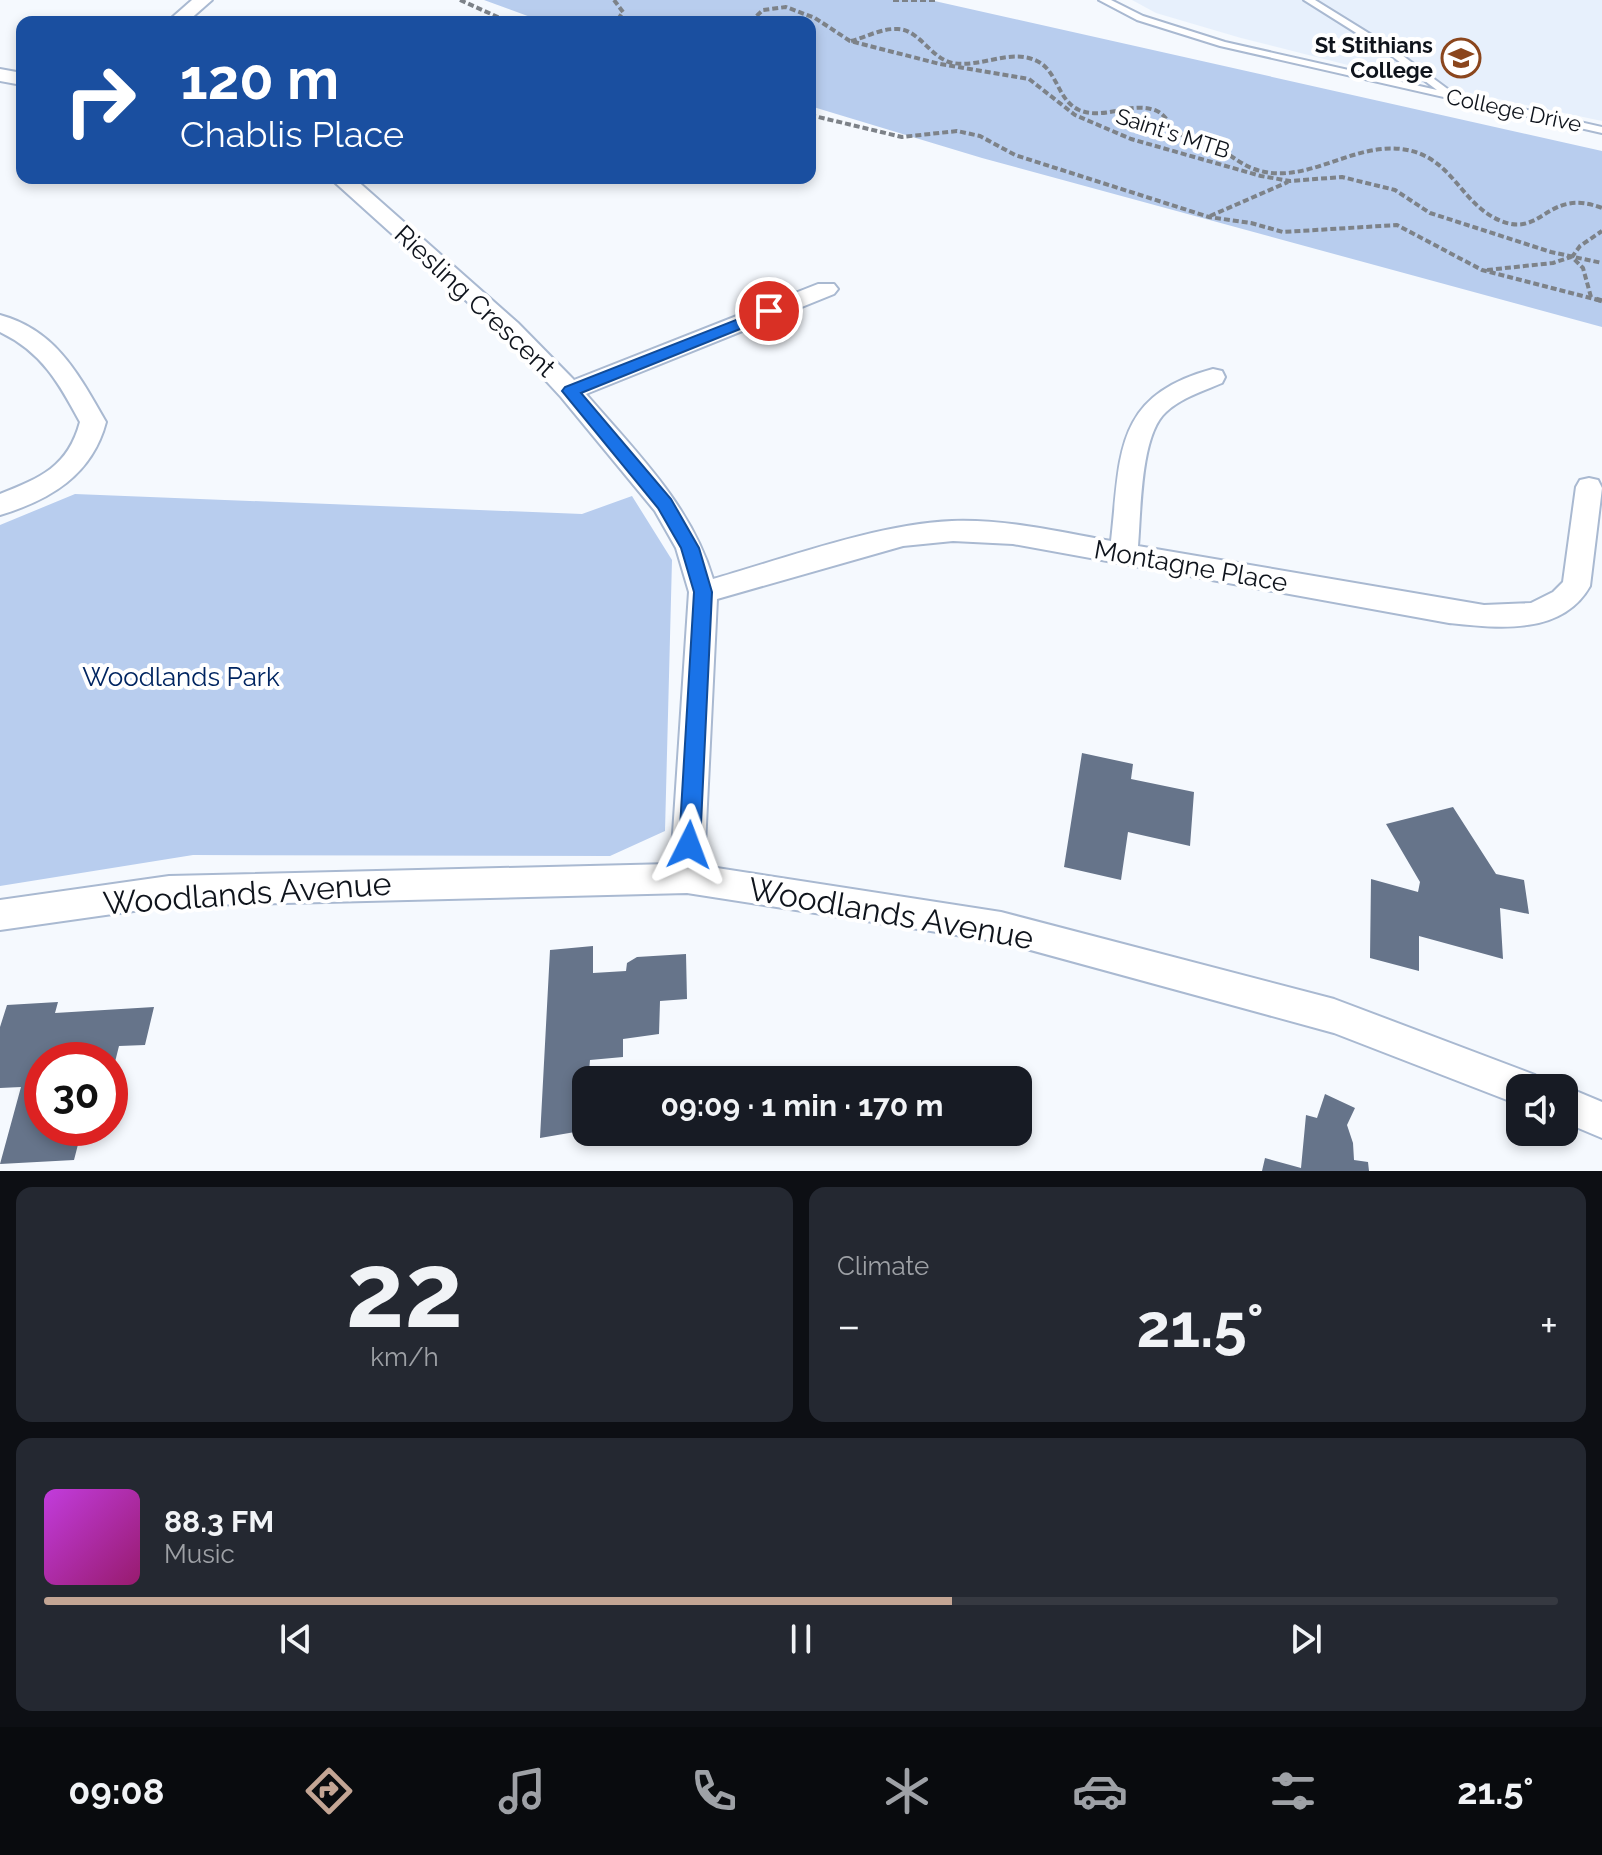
<!DOCTYPE html>
<meta charset="utf-8">
<style>
:root{--surface:#171b24;--page:#242831;--text:#f1f3f6;--muted:#9ea1a6;--line:#363941;--accent:#c3a594}
body{margin:0;font-family:Raleway,sans-serif;background:var(--page);color:var(--text);height:100vh;display:flex;flex-direction:column;font-size:30px;white-space:nowrap}
*{box-sizing:border-box;margin:0}
p{font-size:26px;color:var(--muted)}
.icon{flex:none;width:44px;height:44px;fill:none;stroke:currentColor;stroke-width:2;stroke-linecap:round;stroke-linejoin:round}
.map{position:relative;height:1171px;overflow:hidden}
.details{display:flex;flex-direction:column;gap:16px;padding:16px;background:#0d0f14;flex:1}
.details>*{flex:none}
.banner{position:absolute;left:16px;top:16px;width:800px;height:168px;border-radius:16px;box-shadow:0 4px 12px #0003;background:#1a4fa0;color:#fff;overflow:hidden}
.buttons{position:absolute;left:1506px;top:1074px;display:grid;gap:16px}
.buttons a{display:grid;place-items:center;width:72px;height:72px;border-radius:16px;background:var(--surface);box-shadow:0 4px 12px #0003;font-size:40px}
.speed{position:absolute;left:24px;top:1042px;display:flex;gap:16px;font-size:40px;font-weight:700;text-align:center}
.speed>*{display:grid;place-content:center;width:104px;height:104px;border-radius:50%;background:var(--surface);box-shadow:0 4px 12px #0003;line-height:1}
.speed .limit{border:12px solid #d22;background:#fff;color:#111}
.pin{position:absolute;display:grid;place-items:center;width:68px;height:68px;color:#fff;margin:-34px;border:4px solid #fff;border-radius:50%;box-shadow:0 2px 8px #0007}
.me{position:absolute;width:88px;margin:-44px;rotate:3deg;stroke-linejoin:round;filter:drop-shadow(0 0 6px #0008)}
.turn{display:flex;align-items:center;gap:28px;height:168px;padding:0 32px;font-size:36px}
.turn .icon{width:104px;height:104px;stroke-width:2.5}
.turn b{display:block;font-size:56px;line-height:68px}
.big{font-size:60px;font-weight:700;line-height:1.1}
.details .tile{flex:1;display:flex;flex-direction:column;justify-content:center;gap:12px;min-width:0;padding:0 28px;border-radius:16px;background:var(--page)}
.details .dial{align-items:center;gap:0}
.dial b{font-size:104px;line-height:1}
.song{display:flex;align-items:center;gap:24px}
.cover{width:96px;height:96px;border-radius:12px;background:linear-gradient(135deg,hsl(290 70% 55%),hsl(320 70% 35%))}
.played{height:8px;border-radius:4px;background:linear-gradient(90deg,var(--accent) 60%,var(--line) 60%)}
.keys{display:flex;justify-content:space-around;direction:ltr}
.heat{display:flex;justify-content:space-between;align-items:center;font-size:44px;direction:ltr}
.details .tiles{flex:1;display:grid;gap:16px;grid-template-columns:1fr 1fr}
.tile:last-child{grid-column:span 2}
.trip{position:absolute;left:572px;top:1066px;width:460px;height:80px;border-radius:16px;background:var(--surface);box-shadow:0 4px 12px #0003;font-weight:700;line-height:80px;text-align:center}
.tab-bar{display:flex;height:128px;justify-content:space-around;align-items:center;background:#090b0e;color:var(--muted)}
.tab-bar .icon{width:56px;height:56px}
.tab-bar .on{color:var(--accent)}
.tab-bar b{font-size:36px;color:var(--text)}
.map>svg:first-child{display:block}
.built{fill:#e7f0fc}
.green{fill:#b8cdee}
.building{fill:#66748a}
.lines{fill:none;stroke-linecap:round;stroke-linejoin:round}
.lane-casing{stroke:#a9b9d1;stroke-width:4}
.street-casing{stroke:#a9b9d1;stroke-width:4}
.path-far1{stroke:#7d8288;stroke-width:4;stroke-dasharray:6 3;stroke-linecap:butt}
.path{stroke:#7d8288;stroke-width:5;stroke-dasharray:7 4;stroke-linecap:butt}
.lane{fill:#fff;fill-rule:evenodd}
.street{fill:#fff;fill-rule:evenodd}
.route{fill:#1a73e8;stroke:#114b97;stroke-width:2}
.labels{text-anchor:middle;dominant-baseline:central;stroke-width:8;stroke-linejoin:round;paint-order:stroke}
.far-poi-label{font-size:22px;font-weight:bold;fill:#0f141c;stroke:#fff;text-anchor:end}
.far-street-label{font-size:22px;fill:#0f141c;stroke:#fff}
.street-label{font-size:26px;fill:#0f141c;stroke:#fff}
.park-label{font-size:26px;fill:#002561;stroke:#fff}
.near-street-label{font-size:32px;fill:#0f141c;stroke:#fff}
</style>
<div class="map">
<svg width="1602" height="1171" viewBox="0 0 1602 1171">
<rect width="100%" height="100%" fill="#f5f9fe"/>
<path class="built" d="M1132,0h470v121l-203,-43 -158,-40 -85,-25z"/>
<g class="green">
<path d="M484,0h446l672,151v176l-620,-169 -172,-52v-84h-266z"/>
<path d="M75,494l507,20 50,-18 40,64 -7,271 -55,25 -417,-1 -193,31v-361z"/>
</g>
<g class="building">
<path d="M1082,753l51,11 -2,15 63,13 -4,54 -62,-14 -7,48 -57,-13z"/>
<path d="M1453,807l43,67 28,6 5,34 -29,-6 3,51 -84,-23v35l-49,-13 1,-79 47,13 2,-10 -34,-58z"/>
<path d="M593,946v27l33,-2 1,-8 10,-6 49,-3 1,45 -27,2 -1,33 -36,5v18l-33,3 -4,46 -12,2 1,24 -35,6 10,-188z"/>
<path d="M58,1002l-3,11 99,-6 -9,38 -26,1 -8,32 -1,-18h-68v68l40,1 -8,31 -74,4 21,-77 -21,1v-61l7,-22z"/>
<path d="M1325,1094l30,14 -8,17 6,18 1,17 14,2 1,9h-107l3,-13 36,10 5,-53 11,3z"/>
</g>
<g class="lines">
<g class="lane-casing">
<path id="lane" d="M1099,0h12l32,16 82,26 212,48 -52,-39 -81,-51h11l76,47 62,46 149,34v6l-382,-87 -83,-26z"/>
</g>
<g class="street-casing">
<g id="street">
<path d="M192,0h20l-25,22h-20z"/>
<path d="M0,69l22,4v12l-22,-4z"/>
<path d="M330,178h24l164,145 56,57 244,-96h16l4,5 -4,5 -248,100c49,57 105,111 127,185 73,-21 165,-55 239,-58 54,-2 107,11 159,20 10,-87 2,-145 102,-172l9,2 3,6 -3,6c-19,8 -41,15 -56,29 -26,23 -25,101 -28,134l346,59 47,-2 22,-11 10,-10 13,-95 4,-7 9,-2 9,2 4,8 -12,98c-28,50 -93,42 -141,37l-436,-79 -60,-3 -50,5 -186,53 -13,267 297,46 333,87 201,76 5,13h-20v17l-186,-72 -333,-91 -314,-49 -518,13 -169,24v-30l169,-24 502,-12 18,-272 -13,-44 -21,-37 -94,-114 -59,-64z"/>
<path d="M0,315c56,15 79,60 106,107 -14,53 -56,78 -106,93v-21c40,-16 68,-27 80,-72 -21,-39 -38,-70 -80,-90z"/>
<path d="M1564,1086l38,16v36l-38,-16v-34h-5z"/>
</g>
</g>
<g class="path-far1">
<path d="M460,0l49,22"/>
<path d="M614,0l9,12 -7,10"/>
<path d="M893,0h44"/>
<path d="M750,22l13,-12 23,-3 29,11 35,23 90,23 89,15 46,36 56,24 130,37 29,5 52,-4 53,13 35,23 121,39 51,11"/>
<path d="M851,41c15,-4 31,-13 47,-12 22,1 33,30 55,34 28,5 58,-15 84,-2 21,10 20,39 42,49 26,11 53,-10 78,1 9,4 13,15 21,21 11,9 27,9 39,16 13,6 23,16 37,21 50,18 97,-26 147,-20 52,6 58,55 100,72 42,17 46,-34 101,-13"/>
<path d="M810,115l92,22 55,-6 23,5 35,19 194,62 42,6 32,9 114,-7 85,45 120,31"/>
<path d="M1210,216l78,-34"/>
<path d="M1487,270l66,-7 18,-6"/>
<path d="M1591,297l-8,-29 -11,-11 8,-11 22,-15"/>
</g>
<path class="path" d="M1596,299l6,2"/>
<use href="#lane" class="lane"/>
<use href="#street" class="street"/>
</g>
<path class="route" d="M769,307l8,4 -2,4 -194,78 90,106 28,49 13,44 -12,253 -3,6 -8,3 -7,-3 -3,-6 15,-253 -13,-44 -23,-40 -96,-117 3,-4z"/>
<defs>
<g id="school-ring" transform="scale(2)"><circle r="9.5" fill="#fff" stroke="#8b461d" stroke-width="1.5"/><path d="M0-5L7-2L0 1L-7-2ZM-4 1L0 2.5L4 1V4Q0 6-4 4Z" fill="#8b461d"/></g>
</defs>
<g fill-rule="evenodd">
<use href="#school-ring" x="1461" y="58"/>
</g>
<g class="labels">
<g class="far-poi-label">
<text x="1433" y="45">St Stithians<tspan x="1433" dy="25">College</tspan></text>
</g>
<g class="far-street-label">
<text transform="translate(1514 110) rotate(12)">College Drive</text>
<text transform="translate(1173 133) rotate(18)">Saint's MTB</text>
</g>
<g class="street-label">
<text transform="translate(475 301) rotate(43)">Riesling Crescent</text>
<text transform="translate(1191 566) rotate(10)">Montagne Place</text>
</g>
<g class="park-label">
<text x="181" y="677">Woodlands Park</text>
</g>
<g class="near-street-label">
<text transform="translate(247 893) rotate(-4)">Woodlands Avenue</text>
<text transform="translate(891 913) rotate(10)">Woodlands Avenue</text>
</g>
</g>
</svg>
<div class="buttons">
<a><svg class="icon" aria-label="sound" viewBox="0 0 24 24"><path d="M4 9h4l5-4v14l-5-4H4zM17 9q2 3 0 6"/></svg></a>
</div>
<div class="speed"><div class="limit">30</div></div>
<div class="pin" style="left:769px;top:311px;background:#d93025"><svg class="icon" aria-label="arrive" viewBox="0 0 24 24"><path d="M6 21V4h12l-3 4 3 4H6"/></svg></div>
<svg class="me" style="left:689px;top:845px" viewBox="-20 -20 40 40"><path d="M0-17L14 15 0 8-14 15z" fill="#1a73e8" stroke="#fff" stroke-width="4"/></svg>
<div class="trip">09:09 · 1 min · 170 m</div>
<div class="banner">
<div class="turn"><svg class="icon" aria-label="right" viewBox="0 0 24 24"><path d="M7 20v-9h11M14 6l5 5-5 5"/></svg><div><b>120 m</b>Chablis Place</div></div>
</div>
</div>
<section class="details">
<div class="tiles">
<div class="tile dial"><b>22</b><p>km/h</p></div>
<div class="tile"><p>Climate</p>
<div class="heat"><a>−</a><b class="big">21.5°</b><a>+</a></div>
</div>
<div class="tile">
<div class="song"><i class="cover"></i><div><b>88.3 FM</b><p>Music</p></div></div>
<div class="played"></div>
<div class="keys"><svg class="icon" aria-label="previous" viewBox="0 0 24 24"><path d="M18 5L8 12l10 7zM5 5v14"/></svg><svg class="icon" aria-label="pause" viewBox="0 0 24 24"><path d="M8 5v14M16 5v14"/></svg><svg class="icon" aria-label="next" viewBox="0 0 24 24"><path d="M6 5l10 7-10 7zM19 5v14"/></svg></div>
</div>
</div>
</section>
<nav class="tab-bar">
<b>09:08</b>
<svg class="icon on" aria-label="directions" viewBox="0 0 24 24"><path d="M12 3l9 9-9 9-9-9zM9 14v-3h6M13 9l2 2-2 2"/></svg>
<svg class="icon" aria-label="music" viewBox="0 0 24 24"><path d="M9 18V5l10-2v13"/><circle cx="6" cy="18" r="3"/><circle cx="16" cy="16" r="3"/></svg>
<svg class="icon" aria-label="phone" viewBox="0 0 24 24"><path d="M5 4h4l2 5-3 2q2 4 5 5l2-3 5 2v4C11 20 4 13 5 4z"/></svg>
<svg class="icon" aria-label="climate" viewBox="0 0 24 24"><path d="M12 3v18M4 7l16 10M4 17L20 7"/></svg>
<svg class="icon" aria-label="car" viewBox="0 0 24 24"><path d="M5 17H2v-5l4-1 3-4h7l3 4 3 1v5h-3M9 17h6M6 11h13"/><circle cx="7" cy="17" r="2"/><circle cx="17" cy="17" r="2"/></svg>
<svg class="icon" aria-label="filters" viewBox="0 0 24 24"><path d="M4 7h16M4 17h16"/><circle cx="9" cy="7" r="2"/><circle cx="15" cy="17" r="2"/></svg>
<b>21.5°</b>
</nav>
